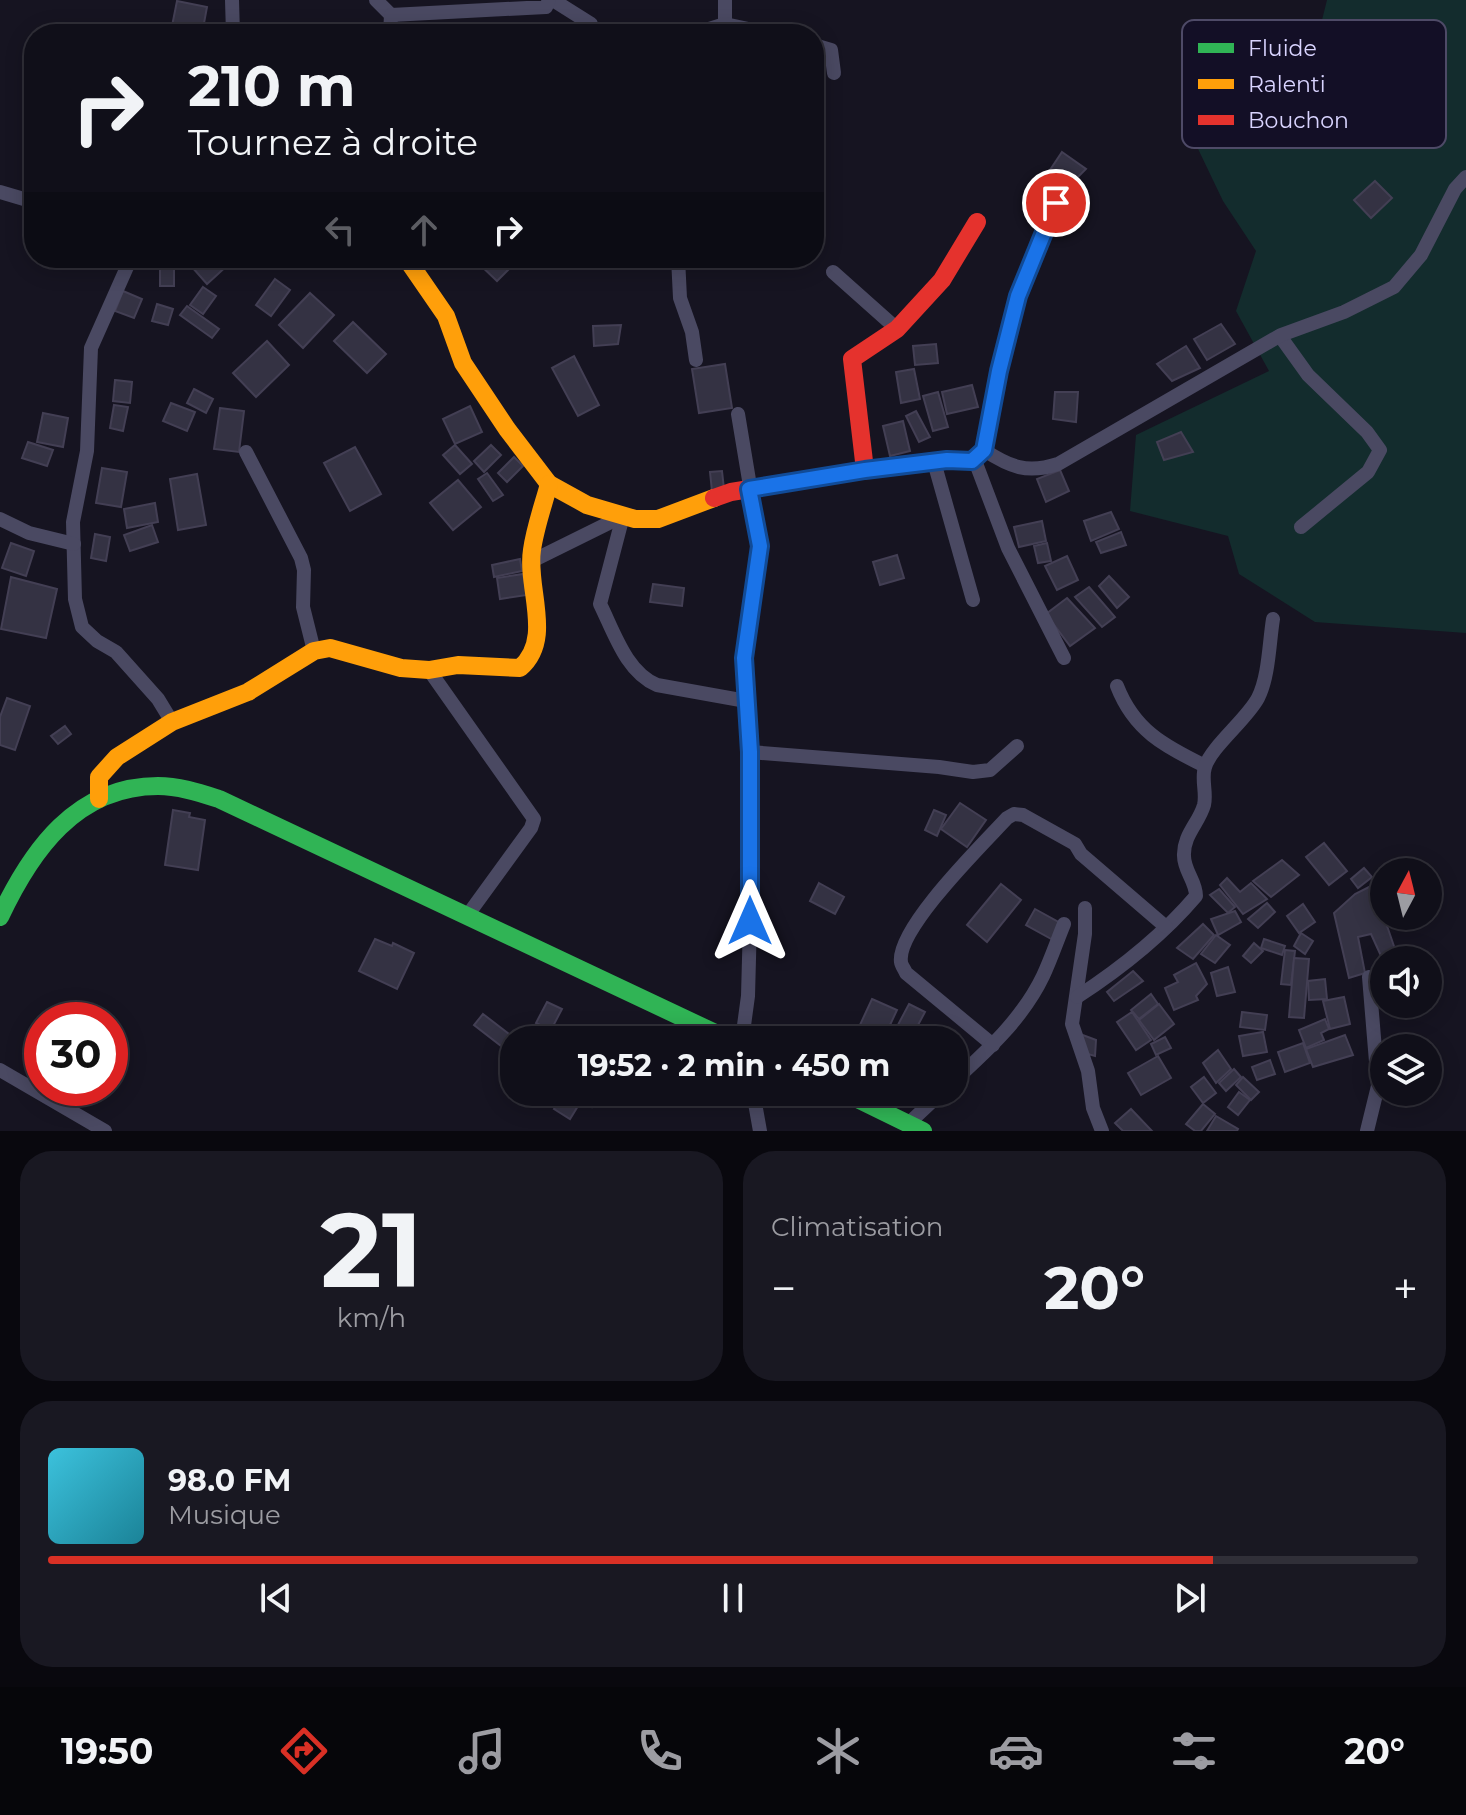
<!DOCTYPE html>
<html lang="fr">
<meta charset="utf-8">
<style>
:root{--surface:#100f19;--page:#191822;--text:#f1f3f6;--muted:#9c9ca2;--line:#302f38;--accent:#d93025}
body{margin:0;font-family:Montserrat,sans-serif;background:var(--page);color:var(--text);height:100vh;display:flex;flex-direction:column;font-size:30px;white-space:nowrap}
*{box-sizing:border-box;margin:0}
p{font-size:26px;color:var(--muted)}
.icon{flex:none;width:44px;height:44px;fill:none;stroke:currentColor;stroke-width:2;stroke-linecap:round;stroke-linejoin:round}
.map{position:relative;height:1131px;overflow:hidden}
.side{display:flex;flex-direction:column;gap:20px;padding:20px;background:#09080e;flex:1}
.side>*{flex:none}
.hud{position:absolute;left:24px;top:24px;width:800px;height:244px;border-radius:32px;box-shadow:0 4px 20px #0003,0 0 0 2px var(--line);background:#100f19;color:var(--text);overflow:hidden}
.needle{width:52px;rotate:7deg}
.controls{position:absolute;left:1370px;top:858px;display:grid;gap:16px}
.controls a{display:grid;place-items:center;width:72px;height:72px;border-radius:50%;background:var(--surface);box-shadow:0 4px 20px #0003,0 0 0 2px var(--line);font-size:40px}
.speed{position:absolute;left:24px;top:1002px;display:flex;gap:16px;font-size:40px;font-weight:700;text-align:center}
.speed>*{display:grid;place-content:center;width:104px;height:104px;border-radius:50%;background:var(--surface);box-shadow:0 4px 20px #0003,0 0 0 2px var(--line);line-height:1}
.speed .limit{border:12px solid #d22;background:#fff;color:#111}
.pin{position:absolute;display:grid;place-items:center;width:68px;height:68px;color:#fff;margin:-34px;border:4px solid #fff;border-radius:50%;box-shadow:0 2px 8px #0007}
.me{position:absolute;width:88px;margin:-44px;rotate:0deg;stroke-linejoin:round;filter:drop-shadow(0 0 6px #0008)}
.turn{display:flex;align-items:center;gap:28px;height:168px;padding:0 32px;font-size:36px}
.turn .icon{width:104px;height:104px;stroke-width:2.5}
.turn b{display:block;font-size:56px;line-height:68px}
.lanes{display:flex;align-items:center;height:76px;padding:0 32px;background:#0003;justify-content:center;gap:40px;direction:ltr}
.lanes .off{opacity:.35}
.big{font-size:60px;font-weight:700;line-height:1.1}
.side .card{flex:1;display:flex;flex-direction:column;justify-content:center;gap:12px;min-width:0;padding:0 28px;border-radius:32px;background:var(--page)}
.side .dial{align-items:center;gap:0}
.dial b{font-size:104px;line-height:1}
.song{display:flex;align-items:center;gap:24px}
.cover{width:96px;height:96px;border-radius:12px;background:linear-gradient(135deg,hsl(190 70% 55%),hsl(190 70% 35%))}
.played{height:8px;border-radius:4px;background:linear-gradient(90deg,var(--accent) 85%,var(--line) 85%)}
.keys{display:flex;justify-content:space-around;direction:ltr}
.heat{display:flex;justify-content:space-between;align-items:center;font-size:44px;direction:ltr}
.side .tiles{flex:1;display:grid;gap:20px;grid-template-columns:1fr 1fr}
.card:last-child{grid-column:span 2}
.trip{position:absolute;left:500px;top:1026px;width:468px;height:80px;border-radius:32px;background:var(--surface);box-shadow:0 4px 20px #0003,0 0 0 2px var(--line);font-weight:700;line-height:80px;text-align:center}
.dock{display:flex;height:128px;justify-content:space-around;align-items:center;background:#06060a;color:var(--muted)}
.dock .icon{width:56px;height:56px}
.dock .current{color:var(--accent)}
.dock b{font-size:36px;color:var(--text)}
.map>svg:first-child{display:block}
.green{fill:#132c2d}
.building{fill:#343243;stroke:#433f54;stroke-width:2}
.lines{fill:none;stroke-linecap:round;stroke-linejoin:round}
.street{stroke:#4a4962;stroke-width:14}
.fast{stroke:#30b455;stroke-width:18}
.slow{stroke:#ff9f0a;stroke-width:18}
.jam{stroke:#e5322d;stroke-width:18}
.route-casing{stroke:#114b97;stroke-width:20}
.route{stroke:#1a73e8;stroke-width:14}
.key{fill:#130f26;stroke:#4e4a67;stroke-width:2}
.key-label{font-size:22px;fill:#d9d4ff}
</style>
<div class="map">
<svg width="1466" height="1131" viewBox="0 0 1466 1131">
<rect width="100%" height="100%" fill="#161421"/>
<path class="green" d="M1327,0h139v633l-151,-11 -76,-48 -11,-38 -98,-25 6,-76 133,-64 -33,-60 20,-60 -33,-50 -34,-71 65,-21 65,-77z"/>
<g class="building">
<path d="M177,1l30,6 -5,27 -31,-3z"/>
<path d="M1062,152l24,17 -17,17 -21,-13z"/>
<path d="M1375,181l17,17 -21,20 -17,-18z"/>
<path d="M202,258h22l5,6 -22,20 -15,-17z"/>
<path d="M434,258h17l-13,7z"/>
<path d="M481,258h39l-23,23 -20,-19z"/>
<path d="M174,265v21h-14v-20z"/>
<path d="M275,279l15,11 -19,26 -15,-11z"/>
<path d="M203,287l13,9 -13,18 -13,-9z"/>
<path d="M123,291l19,8 -8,19 -19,-7z"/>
<path d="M310,293l24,22 -31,33 -24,-23z"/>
<path d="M157,304l16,5 -5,16 -16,-4z"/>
<path d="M187,306l32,23 -7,9 -32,-23z"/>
<path d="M353,322l33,32 -19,19 -33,-32z"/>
<path d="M1221,324l14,20 -28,16 -13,-21z"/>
<path d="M621,325l-3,19 -24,2 -1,-20z"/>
<path d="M267,341l22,24 -33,32 -23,-24z"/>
<path d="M936,344l2,19 -23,2 -2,-19z"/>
<path d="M1186,346l14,22 -28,13 -15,-17z"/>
<path d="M574,356l25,49 -21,11 -26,-48z"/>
<path d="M725,364l7,44 -33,5 -7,-44z"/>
<path d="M914,369l6,30 -19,4 -5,-31z"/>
<path d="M115,380l17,2 -2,21 -17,-2z"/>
<path d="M972,385l6,22 -31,7 -5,-22z"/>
<path d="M194,389l19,10 -7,14 -19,-10z"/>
<path d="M938,392l10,35 -15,4 -10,-35z"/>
<path d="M1055,392h23l-2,30 -23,-3z"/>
<path d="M171,403l24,9 -8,19 -24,-10z"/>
<path d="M114,405l14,2 -5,24 -13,-3z"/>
<path d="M470,406l12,26 -27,12 -12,-25z"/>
<path d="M220,408l24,3 -5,41 -25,-3z"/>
<path d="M916,411l14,26 -11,5 -13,-26z"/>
<path d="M43,413l25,5 -5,29 -26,-5z"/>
<path d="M903,421l7,30 -20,5 -7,-30z"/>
<path d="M1181,432l12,20 -29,8 -7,-18z"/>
<path d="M28,442l25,8 -6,16 -25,-8z"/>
<path d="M455,445l17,19 -12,10 -17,-19z"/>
<path d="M491,445l10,10 -17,17 -10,-11z"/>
<path d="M355,447l26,47 -31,17 -26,-48z"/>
<path d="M514,457l9,9 -16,16 -9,-9z"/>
<path d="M102,468l25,4 -6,35 -25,-4z"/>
<path d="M1060,470l9,21 -23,11 -9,-23z"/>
<path d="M722,471l2,18 -12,2 -2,-19z"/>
<path d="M487,473l16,22 -10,6 -15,-22z"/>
<path d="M197,474l9,51 -28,5 -8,-51z"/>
<path d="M458,480l23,27 -28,23 -23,-27z"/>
<path d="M155,503l3,19 -31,6 -3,-19z"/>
<path d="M1111,512l8,17 -28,12 -7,-20z"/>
<path d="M1042,521l4,20 -27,6 -5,-20z"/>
<path d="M152,525l6,17 -28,9 -6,-16z"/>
<path d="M1121,532l5,13 -25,8 -5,-11z"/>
<path d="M95,534l15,3 -4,24 -15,-3z"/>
<path d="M11,543l23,8 -8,25 -24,-8z"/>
<path d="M1047,543l4,18 -13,2 -4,-17z"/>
<path d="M897,555l7,23 -24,7 -7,-23z"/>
<path d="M1067,556l11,24 -21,10 -12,-24z"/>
<path d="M520,559l2,12 -28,6 -2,-12z"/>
<path d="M523,574l4,21 -27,4 -3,-21z"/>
<path d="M1109,576l20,21 -12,11 -18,-22z"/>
<path d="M11,577l46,12 -11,49 -45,-9z"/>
<path d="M653,584l31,4 -2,18 -32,-4z"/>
<path d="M1089,587l26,30 -13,10 -27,-30z"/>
<path d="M1067,598l28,30 -25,18 -24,-32z"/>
<path d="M7,698l23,8 -15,44 -15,-5v-28z"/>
<path d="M65,726l6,8 -13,10 -7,-8z"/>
<path d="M960,803l26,17 -19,27 -26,-18z"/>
<path d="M173,810l17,3 -1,4 16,3 -7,50 -33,-5z"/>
<path d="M934,810l12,5 -9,21 -12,-6z"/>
<path d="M1324,843l23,28 -18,14 -23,-28z"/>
<path d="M1282,860l17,15 -28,22 -18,-16z"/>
<path d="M1364,868l8,9 -14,11 -7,-9z"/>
<path d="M1227,878l13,14 11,-9 16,16 -24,15 -23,-29z"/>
<path d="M819,883l25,14 -9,17 -25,-13z"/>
<path d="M1001,884l20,16 -34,42 -20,-17z"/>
<path d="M1373,885l24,70 -15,3 -11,-24 -13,3 7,36 -16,5 -15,-65 21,-19z"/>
<path d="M1219,889l16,18 -7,6 -18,-18z"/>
<path d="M1267,903l8,9 -17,16 -10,-9z"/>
<path d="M1303,904l12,18 -16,11 -12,-17z"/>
<path d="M1035,909l27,15 -9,16 -27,-15z"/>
<path d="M1235,911l6,11 -23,13 -7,-16z"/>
<path d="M1203,924l11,11 -21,24 -16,-11z"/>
<path d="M1301,933l12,8 -8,13 -11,-8z"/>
<path d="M1216,935l14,10 -15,18 -14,-9z"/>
<path d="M375,939l17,7 1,-3 21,10 -17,36 -38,-18z"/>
<path d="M1264,939l21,7 -3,9 -21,-7z"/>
<path d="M1254,943l9,8 -12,12 -8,-7z"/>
<path d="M1285,950l10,1 -4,34 -10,-1z"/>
<path d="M1294,958l15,1 -5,59 -15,-1z"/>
<path d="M1196,963l11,21 -11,12 2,4 -24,10 -9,-22 13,-6 -4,-7z"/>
<path d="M1228,967l7,25 -18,4 -6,-23z"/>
<path d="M1133,971l10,10 -29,20 -7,-9z"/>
<path d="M1325,979l2,20 -18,1 -1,-19z"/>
<path d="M1151,994l7,10 -19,15 -8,-9z"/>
<path d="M1344,997l6,27 -20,5 -7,-28z"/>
<path d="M872,999l25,11 -14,30h-30z"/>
<path d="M547,1002l15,7 -11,21 -15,-7z"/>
<path d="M909,1004l16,8 -15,28h-20z"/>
<path d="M1159,1004l15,20 -20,16 -15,-20z"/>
<path d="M1415,1004h10l1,3 -18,10 -4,-6z"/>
<path d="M1132,1012l19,28 -15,10 -19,-28z"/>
<path d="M1242,1012l25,3 -2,15 -25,-3z"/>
<path d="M483,1014l34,26h-3v16l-40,-31z"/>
<path d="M1325,1019l4,10 -8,4 3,7 -18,8 -7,-18z"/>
<path d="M1263,1032l4,20 -24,4 -4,-20z"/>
<path d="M1080,1034l16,6 -1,16 -11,-3z"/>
<path d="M1345,1035l8,20 -40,12 -7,-18z"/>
<path d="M1165,1037l6,11 -15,7 -5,-11z"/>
<path d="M1303,1043l7,20 -25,9 -7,-20z"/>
<path d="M1218,1050l13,19 -15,14 -13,-20z"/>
<path d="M1158,1056l13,22 -30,17 -13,-22z"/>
<path d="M1270,1060l5,14 -18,6 -5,-13z"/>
<path d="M1234,1069l7,8 -15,14 -7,-8z"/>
<path d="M1204,1077l12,16 -13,10 -12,-16z"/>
<path d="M1243,1077l16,15 -8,8 -15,-15z"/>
<path d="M574,1092h31l-13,15z"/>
<path d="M1239,1092l11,8 -12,15 -10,-8z"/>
<path d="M563,1096l15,10 -8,13 -16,-10z"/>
<path d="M1203,1104l12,10 -14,17h-6l-9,-7z"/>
<path d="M1131,1109l21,22h-29l-8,-8z"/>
<path d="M1216,1116l22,13 -1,2h-30z"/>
</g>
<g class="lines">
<g class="street">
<path d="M232,0l1,34"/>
<path d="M376,0l15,15 -1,19"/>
<path d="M553,0l38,24 2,10"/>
<path d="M725,0v24"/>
<path d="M391,15l155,-8 3,-7"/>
<path d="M706,34v-4l19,-6 47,10"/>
<path d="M814,45l17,5 3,23"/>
<path d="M0,192l34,10"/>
<path d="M131,258l-40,90 -4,103 -14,71 2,77 7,28 15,14 19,11 42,47 14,23"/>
<path d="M678,258l2,40 12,34 4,28"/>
<path d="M833,272l64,57"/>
<path d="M1280,336l28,39 59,57 13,18 -12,22 -67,55"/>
<path d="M738,414l22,132 -15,90 -1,22 6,94v169l-2,75 -6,44"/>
<path d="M984,450c26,17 43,24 74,14l223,-129 63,-23 50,-25 27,-32 34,-66 11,-12"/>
<path d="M246,452l55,106 3,12 -1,37 11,44"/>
<path d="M978,455l6,-5 15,-79 19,-75 38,-93"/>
<path d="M934,462l39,138"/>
<path d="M865,470l100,-11 12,7 31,82 56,110"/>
<path d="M623,516l-23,88c14,28 26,68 57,81l89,16"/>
<path d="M0,519l29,14 45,11"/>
<path d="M532,561l91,-45"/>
<path d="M429,670l105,149 -3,9 -64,88"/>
<path d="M1117,686c17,44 47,60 88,80"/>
<path d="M750,752l189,15 34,5 17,-2 27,-24"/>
<path d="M1085,908v26l-13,90 16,47 5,37 9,23"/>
<path d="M1077,997c43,-28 85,-61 119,-101 0,-15 -12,-25 -12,-40 -1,-21 15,-33 20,-51 3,-12 -3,-26 1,-38 6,-20 42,-48 53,-69 11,-22 11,-54 15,-79"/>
<path d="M993,1045l-87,-72c-1,-3 -5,-8 -5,-11 -5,-33 83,-119 106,-144l7,-4 9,1 52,29 6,10 85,73"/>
<path d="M0,1070l105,61"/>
<path d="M954,1081c34,-31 69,-63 89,-105 8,-17 14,-35 21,-52"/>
<path d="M753,1092l7,39"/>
<path d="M908,1124l34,-32"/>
<path d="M1367,1131l11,-45 -9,-109"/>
</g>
<g class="fast">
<path d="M0,917c31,-66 76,-131 158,-131 21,0 42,7 61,13l511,241"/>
<path d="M843,1092l80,39"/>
</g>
<g class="slow">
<path d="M406,258l40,58 17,47 44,66 42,55 38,21 48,14h23l56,-21"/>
<path d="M99,799v-22l18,-20 55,-35 76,-30 66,-41 16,-3 71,20 28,2 29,-5 62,3c34,-29 6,-80 12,-118 3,-22 11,-44 17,-66"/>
</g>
<path class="jam" d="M714,498l17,-6 134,-22 -13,-111 45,-30 45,-49 35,-58"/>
</g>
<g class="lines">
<g class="route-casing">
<path id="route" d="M750,921v-169l-6,-94 16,-112 -11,-57 116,-19 82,-10 25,1 12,-11 15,-79 19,-75 38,-93"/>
</g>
<use href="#route" class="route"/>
</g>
<rect x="1182" y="20" width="264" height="128" rx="12" class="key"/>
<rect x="1198" y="43" width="36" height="10" fill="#30b455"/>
<rect x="1198" y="79" width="36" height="10" fill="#ff9f0a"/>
<rect x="1198" y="115" width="36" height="10" fill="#e5322d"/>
<g class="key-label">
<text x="1248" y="56">Fluide</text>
<text x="1248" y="92">Ralenti</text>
<text x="1248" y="128">Bouchon</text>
</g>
</svg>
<div class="controls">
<a><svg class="needle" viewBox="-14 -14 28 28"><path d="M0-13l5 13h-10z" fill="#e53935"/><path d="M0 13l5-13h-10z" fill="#9c9ca2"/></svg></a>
<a><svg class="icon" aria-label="sound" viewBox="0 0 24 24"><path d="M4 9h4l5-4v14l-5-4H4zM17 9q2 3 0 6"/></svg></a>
<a><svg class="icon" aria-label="layers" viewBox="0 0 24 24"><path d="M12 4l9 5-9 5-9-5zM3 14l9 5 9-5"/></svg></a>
</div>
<div class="speed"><div class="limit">30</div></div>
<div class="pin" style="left:1056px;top:203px;background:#d93025"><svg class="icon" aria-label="arrive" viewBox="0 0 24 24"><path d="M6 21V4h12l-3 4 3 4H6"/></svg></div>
<svg class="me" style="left:750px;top:921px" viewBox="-20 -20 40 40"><path d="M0-17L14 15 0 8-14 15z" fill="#1a73e8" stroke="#fff" stroke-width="4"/></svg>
<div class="trip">19:52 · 2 min · 450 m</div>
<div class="hud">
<div class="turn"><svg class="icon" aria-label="right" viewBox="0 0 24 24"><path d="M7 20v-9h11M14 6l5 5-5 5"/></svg><div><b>210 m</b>Tournez à droite</div></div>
<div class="lanes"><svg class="icon off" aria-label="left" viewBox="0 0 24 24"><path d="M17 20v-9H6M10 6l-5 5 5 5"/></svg><svg class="icon off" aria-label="ahead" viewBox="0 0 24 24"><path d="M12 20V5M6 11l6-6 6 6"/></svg><svg class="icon" aria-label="right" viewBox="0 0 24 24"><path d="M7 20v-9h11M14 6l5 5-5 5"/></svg></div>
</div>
</div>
<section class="side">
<div class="tiles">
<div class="card dial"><b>21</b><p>km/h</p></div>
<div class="card"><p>Climatisation</p>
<div class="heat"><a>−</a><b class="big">20°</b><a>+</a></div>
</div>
<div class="card">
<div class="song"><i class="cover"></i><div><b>98.0 FM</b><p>Musique</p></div></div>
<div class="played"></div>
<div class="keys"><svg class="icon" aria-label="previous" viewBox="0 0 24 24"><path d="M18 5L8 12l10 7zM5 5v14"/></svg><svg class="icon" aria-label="pause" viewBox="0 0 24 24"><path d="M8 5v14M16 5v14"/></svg><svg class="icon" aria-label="next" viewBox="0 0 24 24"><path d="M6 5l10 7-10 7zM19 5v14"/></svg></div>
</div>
</div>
</section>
<nav class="dock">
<b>19:50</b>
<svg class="icon current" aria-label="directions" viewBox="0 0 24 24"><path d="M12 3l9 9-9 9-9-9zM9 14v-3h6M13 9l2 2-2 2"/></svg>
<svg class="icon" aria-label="music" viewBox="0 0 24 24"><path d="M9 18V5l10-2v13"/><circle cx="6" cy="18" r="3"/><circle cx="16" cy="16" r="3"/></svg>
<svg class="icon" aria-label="phone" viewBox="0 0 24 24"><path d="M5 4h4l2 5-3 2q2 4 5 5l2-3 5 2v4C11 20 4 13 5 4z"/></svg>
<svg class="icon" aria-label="climate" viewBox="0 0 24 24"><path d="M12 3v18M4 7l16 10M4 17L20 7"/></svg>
<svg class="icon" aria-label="car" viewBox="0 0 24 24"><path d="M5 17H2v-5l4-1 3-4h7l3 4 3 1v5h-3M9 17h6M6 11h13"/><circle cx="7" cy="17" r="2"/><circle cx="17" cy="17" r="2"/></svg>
<svg class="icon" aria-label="filters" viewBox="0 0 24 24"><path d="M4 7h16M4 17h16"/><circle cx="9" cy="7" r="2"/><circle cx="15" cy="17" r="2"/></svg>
<b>20°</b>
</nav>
